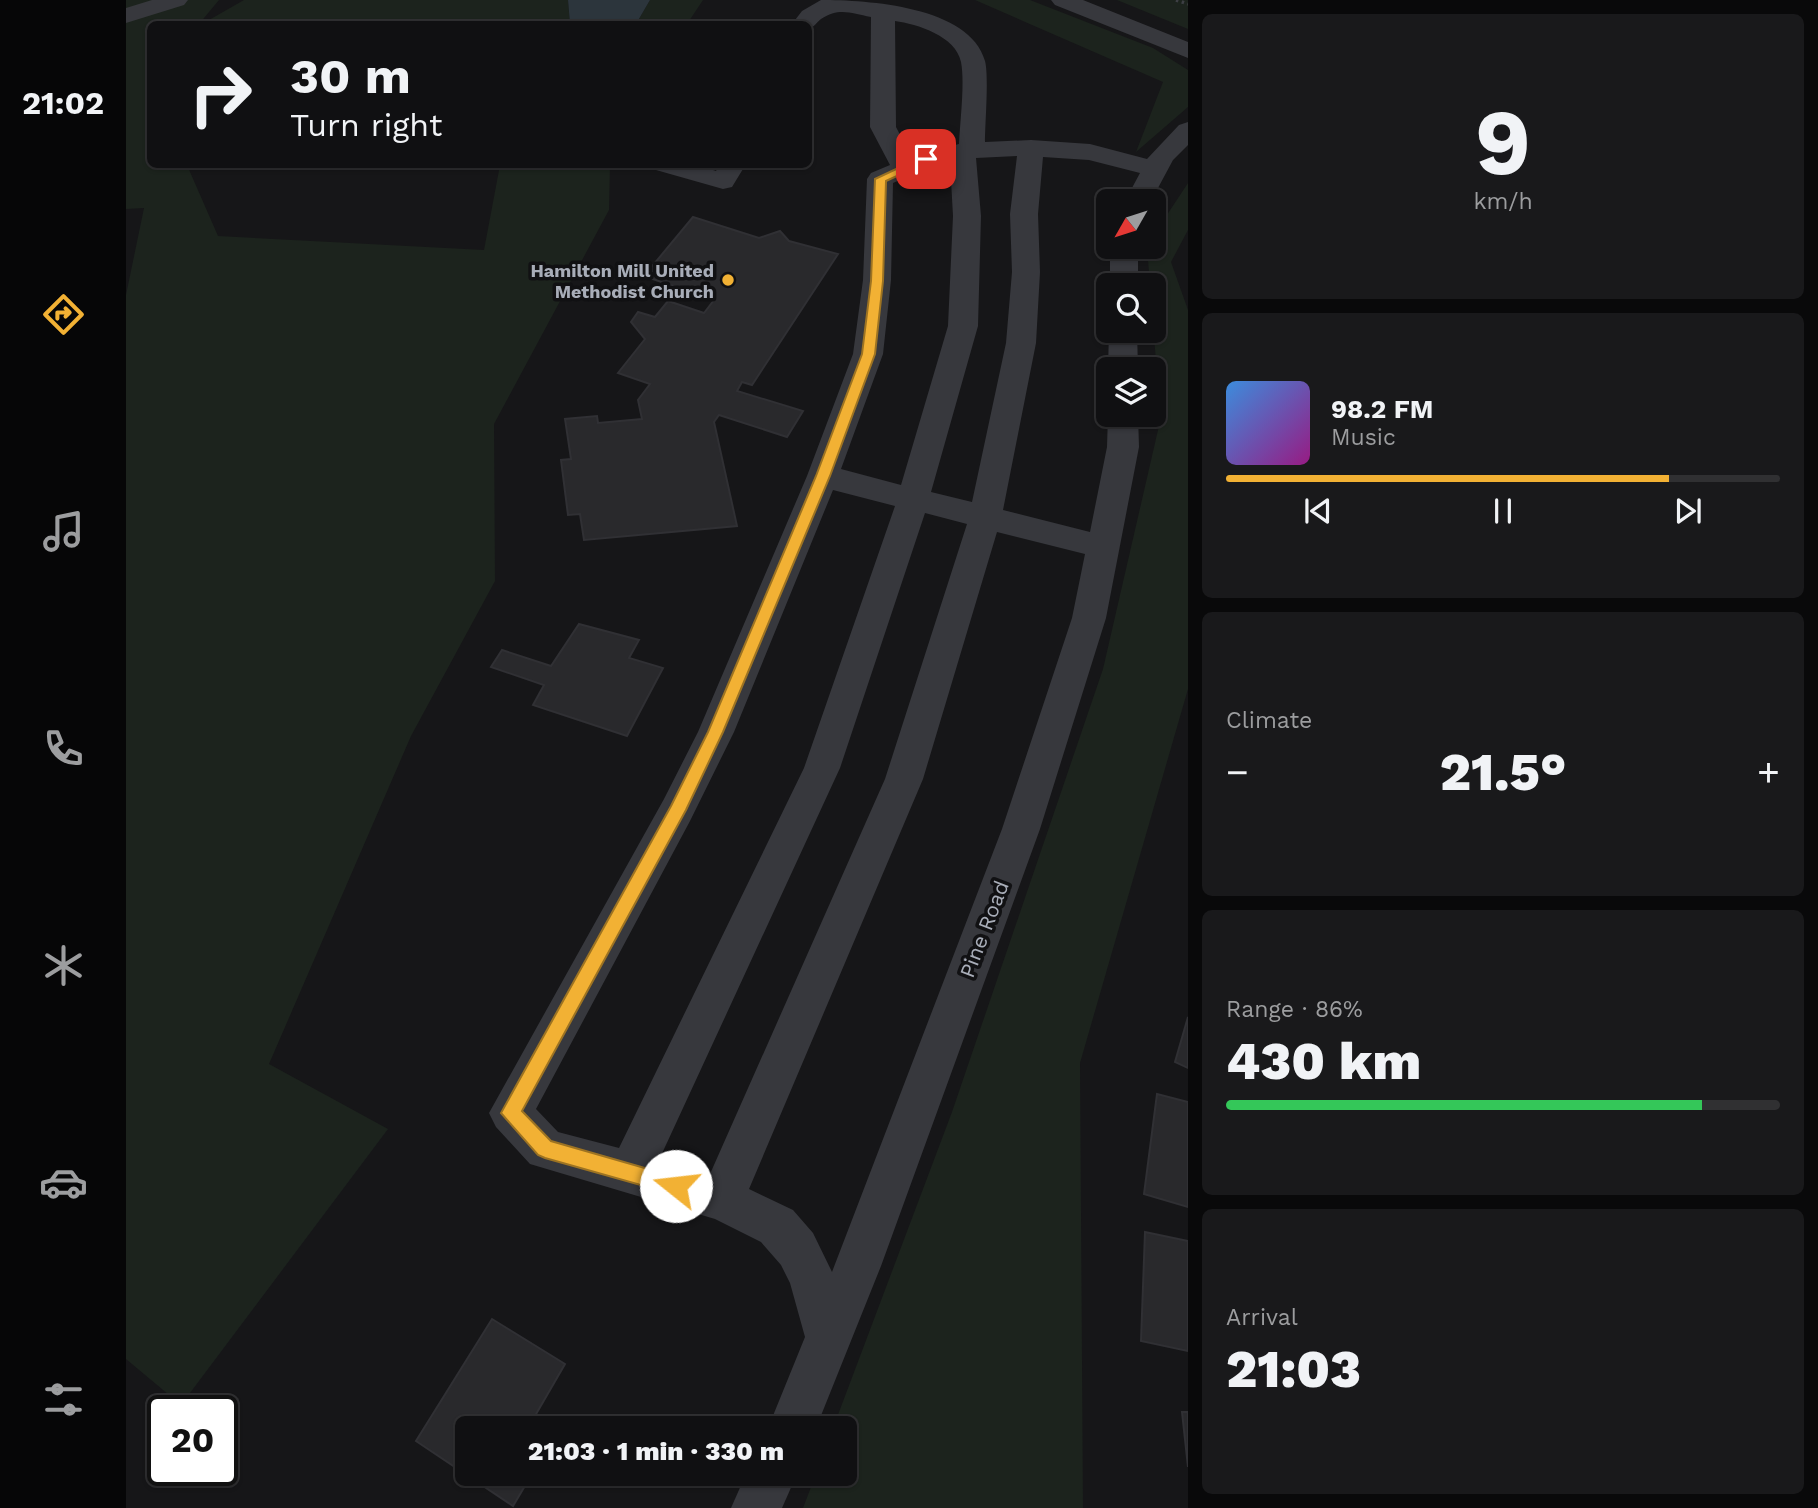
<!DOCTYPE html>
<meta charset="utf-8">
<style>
:root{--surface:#101012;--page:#19191b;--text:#f1f3f6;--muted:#9c9d9f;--line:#303032;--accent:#f2b134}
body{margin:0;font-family:"Work Sans",sans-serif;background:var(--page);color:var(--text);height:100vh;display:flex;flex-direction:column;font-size:26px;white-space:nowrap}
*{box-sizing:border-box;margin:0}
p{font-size:23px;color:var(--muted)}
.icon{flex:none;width:38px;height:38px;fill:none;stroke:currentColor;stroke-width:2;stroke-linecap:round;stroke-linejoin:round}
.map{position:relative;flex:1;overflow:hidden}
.panel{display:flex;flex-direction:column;gap:14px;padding:14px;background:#09090a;width:630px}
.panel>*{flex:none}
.top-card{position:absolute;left:21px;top:21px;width:665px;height:147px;border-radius:10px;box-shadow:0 2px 5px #0004,0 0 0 2px var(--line);background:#101012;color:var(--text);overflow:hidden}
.needle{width:46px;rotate:231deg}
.controls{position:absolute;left:970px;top:189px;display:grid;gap:14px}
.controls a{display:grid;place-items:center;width:70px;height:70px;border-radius:10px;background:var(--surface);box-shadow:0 2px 5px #0004,0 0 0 2px var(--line);font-size:35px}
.speed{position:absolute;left:21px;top:1395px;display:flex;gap:14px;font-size:35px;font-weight:700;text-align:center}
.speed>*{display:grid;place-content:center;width:91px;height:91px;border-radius:50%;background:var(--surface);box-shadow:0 2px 5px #0004,0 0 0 2px var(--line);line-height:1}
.speed .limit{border:4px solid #111;border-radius:10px;background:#fff;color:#111}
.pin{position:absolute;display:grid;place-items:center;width:60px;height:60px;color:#fff;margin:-30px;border-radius:14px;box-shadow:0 4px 10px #0006}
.me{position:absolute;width:77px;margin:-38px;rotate:286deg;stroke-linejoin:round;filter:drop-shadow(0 0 5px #0008)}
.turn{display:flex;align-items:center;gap:24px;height:147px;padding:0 28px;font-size:32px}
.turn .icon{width:91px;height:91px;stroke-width:2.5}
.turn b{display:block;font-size:49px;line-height:60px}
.big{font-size:52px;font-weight:800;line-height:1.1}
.panel .card{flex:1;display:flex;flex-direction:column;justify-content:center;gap:10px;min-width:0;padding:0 24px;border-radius:10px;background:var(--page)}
.panel .dial{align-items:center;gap:0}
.dial b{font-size:91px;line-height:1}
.song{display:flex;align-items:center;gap:21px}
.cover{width:84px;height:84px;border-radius:10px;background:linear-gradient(135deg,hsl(210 70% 55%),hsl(310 70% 35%))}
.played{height:7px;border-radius:4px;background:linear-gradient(90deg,var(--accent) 80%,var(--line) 80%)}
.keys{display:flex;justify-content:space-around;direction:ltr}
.heat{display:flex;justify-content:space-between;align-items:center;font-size:38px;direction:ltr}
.charge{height:10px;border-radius:5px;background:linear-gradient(90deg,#34c759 86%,var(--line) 0)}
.trip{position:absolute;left:329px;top:1416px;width:402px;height:70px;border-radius:10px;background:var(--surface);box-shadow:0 2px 5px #0004,0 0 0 2px var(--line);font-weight:800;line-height:70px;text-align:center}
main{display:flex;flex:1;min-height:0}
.dock{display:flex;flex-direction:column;width:126px;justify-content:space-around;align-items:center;background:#060607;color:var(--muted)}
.dock .icon{width:49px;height:49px}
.dock .selected{color:var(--accent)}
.dock b{font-size:32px;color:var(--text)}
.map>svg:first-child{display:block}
.green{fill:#1c231d}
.water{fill:#2c353c}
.building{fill:#29292c;stroke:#303034;stroke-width:2}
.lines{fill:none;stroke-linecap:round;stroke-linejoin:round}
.path{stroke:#3d3f44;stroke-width:3.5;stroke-dasharray:2.5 3.5;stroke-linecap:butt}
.minor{fill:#37383d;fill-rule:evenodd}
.route{fill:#f2b134;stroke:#9d7322;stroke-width:2}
.poi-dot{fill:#f2b134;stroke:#111113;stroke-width:2.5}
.labels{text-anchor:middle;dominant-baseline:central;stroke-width:7;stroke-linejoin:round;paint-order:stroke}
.far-poi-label{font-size:18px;font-weight:bold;fill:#a8adb8;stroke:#111113;text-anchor:end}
.street-label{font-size:21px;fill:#a8adb8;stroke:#111113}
</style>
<main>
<nav class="dock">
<b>21:02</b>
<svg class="icon selected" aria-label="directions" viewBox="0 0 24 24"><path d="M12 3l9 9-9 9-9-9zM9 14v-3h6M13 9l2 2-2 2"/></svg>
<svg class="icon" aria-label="music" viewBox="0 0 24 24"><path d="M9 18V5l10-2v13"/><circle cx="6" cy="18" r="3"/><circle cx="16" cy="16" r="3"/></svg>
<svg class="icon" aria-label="phone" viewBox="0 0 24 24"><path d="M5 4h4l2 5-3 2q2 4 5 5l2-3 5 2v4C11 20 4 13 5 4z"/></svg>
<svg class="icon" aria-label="climate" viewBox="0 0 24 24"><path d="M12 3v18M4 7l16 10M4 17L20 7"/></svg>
<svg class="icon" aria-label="car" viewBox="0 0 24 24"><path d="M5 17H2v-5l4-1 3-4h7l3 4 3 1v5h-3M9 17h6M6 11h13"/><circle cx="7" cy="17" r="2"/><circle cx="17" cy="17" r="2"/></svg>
<svg class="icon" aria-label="filters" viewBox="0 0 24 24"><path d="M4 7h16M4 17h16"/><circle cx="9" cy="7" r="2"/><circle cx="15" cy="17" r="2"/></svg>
</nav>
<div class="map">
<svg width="1062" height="1508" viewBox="0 0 1062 1508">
<rect width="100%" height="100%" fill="#161618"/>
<g class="green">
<path d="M0,0h93l-20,24h-49v140l37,1 31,71 266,14 16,-85h110l-1,45 -115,214 1,157 -84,155 -142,328 119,65 -207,276 -55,-46v-1064l18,-87 -18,1z"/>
<path d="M118,0h324l2,24h-368z"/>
<path d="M524,0h53l-16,24h-51z"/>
<path d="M849,0h55l123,48 35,22v37l-52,45 27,-70z"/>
<path d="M991,0h71v29z"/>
<path d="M1062,183v47l-17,32 17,48v379l-108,374 3,445h-280l13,-34h29v-46h-12l119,-316 151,-443 58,-252 -8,-91v-41h-3l-3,-38h6v-11z"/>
</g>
<path class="water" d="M442,0h82l-14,24h-66z"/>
<g class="building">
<path d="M567,217l66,21 21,-7 9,10 49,13 -86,131 -10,-3 -5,9 66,20 -16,26 -68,-22 -5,7 23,104 -153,14 -4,-26 -12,1 -7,-55 10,-1 -6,-40 32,-3 1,7 44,-4 -4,-19 12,-16 -32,-11 27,-34 -14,-17 7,-10 17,5 13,-16 36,12 10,-13 -70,-24z"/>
<path d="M453,624l60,16 -10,18 34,10 -36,68 -94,-31 11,-20 -53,-18 11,-17 49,16z"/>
<path d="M1062,1017v51l-13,-6z"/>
<path d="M1031,1094l31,8v105l-44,-13z"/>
<path d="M1019,1232l43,9v110l-47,-10z"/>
<path d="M366,1319l73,45 -37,64h-61v46h65l-19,32 -97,-65z"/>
<path d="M1056,1412h6v55z"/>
</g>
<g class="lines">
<path class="path" d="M1050,0l12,4"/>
<g class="minor">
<path d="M26,0h36l-4,5 -58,18v-15z"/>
<path d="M695,0c46,0 149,6 164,61 4,15 0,63 0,81l46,-2 59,4 57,15 32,-34 9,-3v23l-15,15 -22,41h-26l15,-28 -51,-13 -46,-3 -5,57 2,58 -4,71 -33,167 87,22 17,-85 1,-32h30l1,32 -33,171 -66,211 -159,437 -65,162h-48l37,-91 -15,-54 -9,-18 -20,-23 -46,-23 -185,-55 -34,-37 -7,-14 175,-314 34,-67 109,-256 46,-122 10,-74 4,-101 4,-6 19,-8 -20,-38 1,-110c-20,-4 -32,-10 -50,2 -5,4 -7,8 -13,11v-6h-16l10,-13zM769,21c22,3 61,15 66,41 4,21 -1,59 -2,82l-48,12 -15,-29zM891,156l-7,58 2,58 -6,71 -34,159 -41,-10 47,-166 3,-110 -5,-58zM824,162l3,54 -5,110 -47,159 -60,-16 42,-115 8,-74 2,-97 41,-18zM707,490l62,16 -91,262 -185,380 -61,-16 -22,-23 154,-288 44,-89zM799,513l42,11 -82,255 -175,395 -51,-14 181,-392zM871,532l88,22 -13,64 -70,211 -170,443 -19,-39 -20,-23 -44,-21 174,-410z"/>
<path d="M925,0h32l105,42v16l-133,-53z"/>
<path d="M526,164h43l21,7 4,-7h26l-14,23 -9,2 -67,-19z"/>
<rect x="984" y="247" width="28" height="38"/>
<path d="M983,331h28l1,38h-30z"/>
<path d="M620,1474h51l-15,34h-51z"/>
</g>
</g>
<path class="route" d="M800,155l6,4 -2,2 -44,20 -3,100 -8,73 -45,122 -107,256 -37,78 -164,301 29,30 125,36 7,2 2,7 -2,7 -7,2 -131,-37 -7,-3 -37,-42 170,-307 37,-74 108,-256 46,-122 9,-73 4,-102z"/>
<circle class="poi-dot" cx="602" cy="280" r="7"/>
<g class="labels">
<g class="far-poi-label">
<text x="588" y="270">Hamilton Mill United<tspan x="588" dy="21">Methodist Church</tspan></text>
</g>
<g class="street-label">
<text transform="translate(858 929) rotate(-69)">Pine Road</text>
</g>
</g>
</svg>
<div class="controls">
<a><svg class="needle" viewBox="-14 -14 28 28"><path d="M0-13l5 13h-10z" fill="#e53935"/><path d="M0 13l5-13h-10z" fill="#9c9d9f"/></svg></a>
<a><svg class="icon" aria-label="search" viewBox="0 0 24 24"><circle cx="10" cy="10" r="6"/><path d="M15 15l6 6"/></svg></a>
<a><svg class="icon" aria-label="layers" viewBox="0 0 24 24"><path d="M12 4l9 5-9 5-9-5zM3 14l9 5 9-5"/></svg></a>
</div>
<div class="speed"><div class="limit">20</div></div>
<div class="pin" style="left:800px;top:159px;background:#d93025"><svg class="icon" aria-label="arrive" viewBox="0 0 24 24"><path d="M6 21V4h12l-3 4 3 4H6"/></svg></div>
<svg class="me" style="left:550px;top:1186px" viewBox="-20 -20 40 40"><circle r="19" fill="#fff"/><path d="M0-13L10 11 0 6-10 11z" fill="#f2b134"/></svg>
<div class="trip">21:03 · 1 min · 330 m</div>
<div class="top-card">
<div class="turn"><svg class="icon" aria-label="right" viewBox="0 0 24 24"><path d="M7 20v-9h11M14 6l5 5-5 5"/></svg><div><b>30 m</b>Turn right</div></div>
</div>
</div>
<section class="panel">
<div class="card dial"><b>9</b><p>km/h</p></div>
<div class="card">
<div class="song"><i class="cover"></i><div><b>98.2 FM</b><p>Music</p></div></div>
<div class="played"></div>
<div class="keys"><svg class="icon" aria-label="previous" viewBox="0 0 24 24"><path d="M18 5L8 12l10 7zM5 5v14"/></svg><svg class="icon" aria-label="pause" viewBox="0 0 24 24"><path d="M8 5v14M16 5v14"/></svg><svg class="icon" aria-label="next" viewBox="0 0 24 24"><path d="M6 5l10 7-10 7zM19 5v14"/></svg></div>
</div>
<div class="card"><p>Climate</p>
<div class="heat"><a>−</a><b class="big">21.5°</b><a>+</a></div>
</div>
<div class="card"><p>Range · 86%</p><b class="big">430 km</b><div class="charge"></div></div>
<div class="card"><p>Arrival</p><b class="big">21:03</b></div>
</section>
</main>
